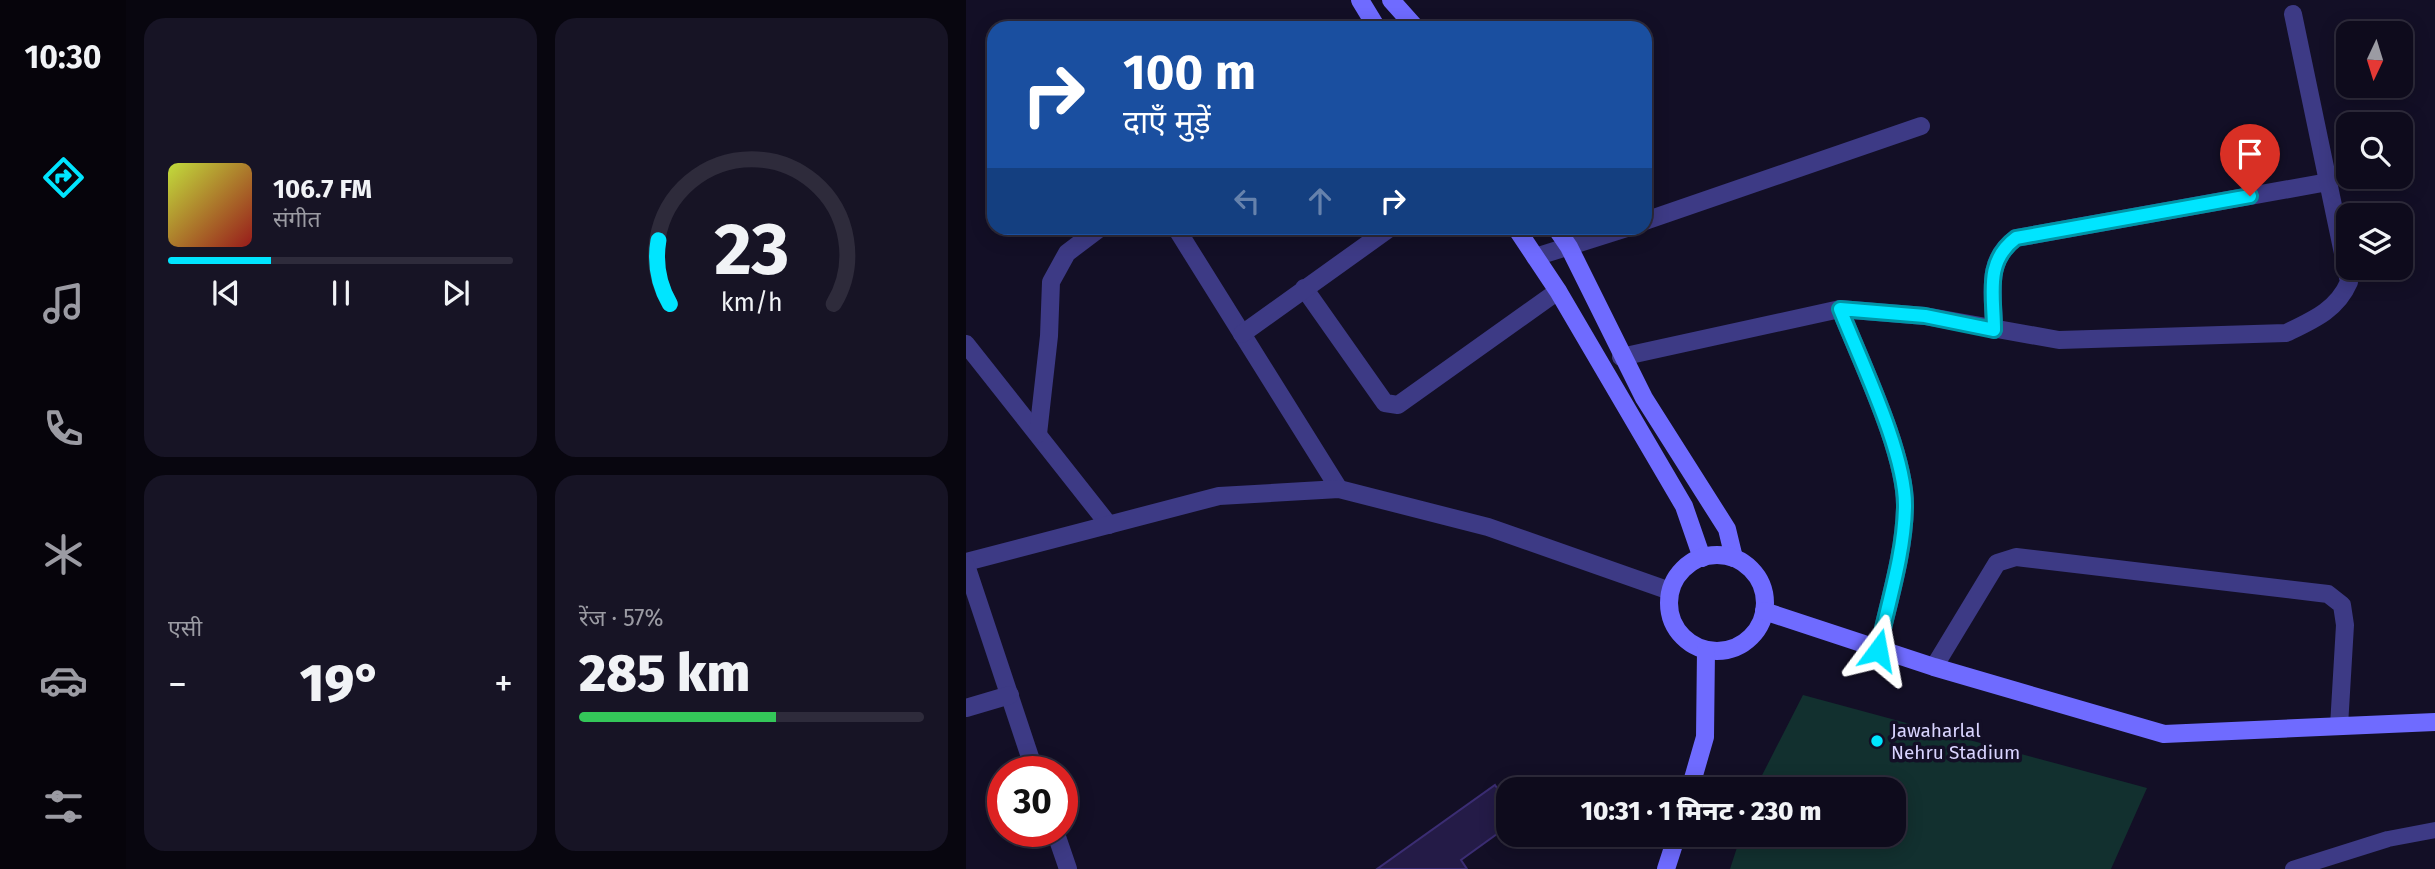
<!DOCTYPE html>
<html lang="hi">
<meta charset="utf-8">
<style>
:root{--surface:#0e0b1c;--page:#171425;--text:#f1f3f6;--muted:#9b9ba3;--line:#2e2b3b;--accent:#00e5ff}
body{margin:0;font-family:"Fira Sans","Noto Sans Devanagari",sans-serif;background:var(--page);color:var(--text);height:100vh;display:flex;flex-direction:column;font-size:26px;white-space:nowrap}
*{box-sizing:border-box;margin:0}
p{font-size:23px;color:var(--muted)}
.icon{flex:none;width:38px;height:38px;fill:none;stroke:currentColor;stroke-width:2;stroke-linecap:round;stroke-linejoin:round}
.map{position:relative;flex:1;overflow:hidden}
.drawer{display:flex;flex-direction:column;gap:18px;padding:18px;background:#08060f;width:840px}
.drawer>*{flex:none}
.hud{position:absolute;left:21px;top:21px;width:665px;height:214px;border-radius:21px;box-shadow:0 4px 18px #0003,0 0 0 2px var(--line);background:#1a4fa0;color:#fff;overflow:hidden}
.needle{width:46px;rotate:184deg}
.tools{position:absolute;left:1370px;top:21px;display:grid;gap:14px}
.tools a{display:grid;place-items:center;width:77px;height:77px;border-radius:14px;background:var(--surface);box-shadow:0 4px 18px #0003,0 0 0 2px var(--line);font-size:35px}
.speed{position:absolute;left:21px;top:756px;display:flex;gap:14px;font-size:35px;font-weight:700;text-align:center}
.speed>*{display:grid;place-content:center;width:91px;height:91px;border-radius:50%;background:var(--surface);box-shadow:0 4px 18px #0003,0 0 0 2px var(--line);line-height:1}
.speed .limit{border:10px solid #d22;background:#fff;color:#111}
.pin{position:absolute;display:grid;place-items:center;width:60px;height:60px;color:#fff;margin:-72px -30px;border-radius:50% 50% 50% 0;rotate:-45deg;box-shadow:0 0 7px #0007}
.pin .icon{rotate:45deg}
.me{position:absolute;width:77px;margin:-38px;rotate:13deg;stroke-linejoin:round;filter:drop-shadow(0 0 5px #0008)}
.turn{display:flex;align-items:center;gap:24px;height:147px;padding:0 21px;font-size:32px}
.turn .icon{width:91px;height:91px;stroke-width:2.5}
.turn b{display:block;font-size:49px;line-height:60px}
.lanes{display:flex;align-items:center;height:66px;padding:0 21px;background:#0003;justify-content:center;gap:35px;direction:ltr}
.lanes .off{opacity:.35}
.big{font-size:52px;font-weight:800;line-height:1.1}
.drawer .tile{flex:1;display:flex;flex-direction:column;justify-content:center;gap:10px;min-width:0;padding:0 24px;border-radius:21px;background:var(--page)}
.drawer .dial{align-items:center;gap:0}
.dial svg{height:182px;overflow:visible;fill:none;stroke:var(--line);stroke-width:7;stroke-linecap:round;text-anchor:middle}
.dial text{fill:var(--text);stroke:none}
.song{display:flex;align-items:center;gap:21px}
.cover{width:84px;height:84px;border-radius:10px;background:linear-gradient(135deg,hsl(70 70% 55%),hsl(0 70% 35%))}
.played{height:7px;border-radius:4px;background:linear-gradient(90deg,var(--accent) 30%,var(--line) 30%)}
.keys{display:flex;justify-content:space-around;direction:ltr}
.heat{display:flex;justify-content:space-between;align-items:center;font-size:38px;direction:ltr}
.charge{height:10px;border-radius:5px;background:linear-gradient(90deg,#34c759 57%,var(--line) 0)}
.drawer .tiles{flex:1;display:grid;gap:18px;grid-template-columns:repeat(2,1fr)}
.trip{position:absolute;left:530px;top:777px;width:410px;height:70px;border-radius:21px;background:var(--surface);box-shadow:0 4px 18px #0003,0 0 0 2px var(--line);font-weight:800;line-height:70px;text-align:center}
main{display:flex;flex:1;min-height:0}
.tab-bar{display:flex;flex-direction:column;width:126px;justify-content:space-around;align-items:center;background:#06040b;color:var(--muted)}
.tab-bar .icon{width:49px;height:49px}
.tab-bar .active{color:var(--accent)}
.tab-bar b{font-size:32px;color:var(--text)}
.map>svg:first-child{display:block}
.green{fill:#12302f}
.building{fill:#241b47;stroke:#3b2d73;stroke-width:2}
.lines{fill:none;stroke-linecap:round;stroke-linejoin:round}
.lane{stroke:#3d3a85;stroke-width:16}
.street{stroke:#3d3a85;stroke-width:18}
.secondary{stroke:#6f6bff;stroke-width:18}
.route-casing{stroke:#0095a6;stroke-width:18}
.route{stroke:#00e5ff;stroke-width:12}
.poi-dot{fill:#00e5ff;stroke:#130f26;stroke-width:2.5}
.labels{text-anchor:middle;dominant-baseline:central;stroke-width:7;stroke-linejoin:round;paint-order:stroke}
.poi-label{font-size:19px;fill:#d9d4ff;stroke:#130f26;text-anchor:start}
</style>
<main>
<nav class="tab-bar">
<b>10:30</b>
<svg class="icon active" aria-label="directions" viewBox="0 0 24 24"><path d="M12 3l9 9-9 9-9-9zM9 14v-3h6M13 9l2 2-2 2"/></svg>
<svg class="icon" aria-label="music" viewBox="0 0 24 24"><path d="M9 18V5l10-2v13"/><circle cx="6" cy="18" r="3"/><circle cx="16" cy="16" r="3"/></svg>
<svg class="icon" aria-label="phone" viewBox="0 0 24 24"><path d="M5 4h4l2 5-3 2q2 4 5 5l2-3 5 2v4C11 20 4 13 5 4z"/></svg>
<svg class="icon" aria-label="climate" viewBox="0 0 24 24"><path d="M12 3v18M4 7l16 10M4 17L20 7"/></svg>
<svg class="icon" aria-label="car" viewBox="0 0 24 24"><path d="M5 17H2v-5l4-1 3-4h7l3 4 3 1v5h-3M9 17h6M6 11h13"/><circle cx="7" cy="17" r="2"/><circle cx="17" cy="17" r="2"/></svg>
<svg class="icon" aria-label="filters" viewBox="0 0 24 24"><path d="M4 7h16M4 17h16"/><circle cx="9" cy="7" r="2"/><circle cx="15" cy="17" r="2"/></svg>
</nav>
<section class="drawer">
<div class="tiles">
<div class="tile">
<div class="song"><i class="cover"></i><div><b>106.7 FM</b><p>संगीत</p></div></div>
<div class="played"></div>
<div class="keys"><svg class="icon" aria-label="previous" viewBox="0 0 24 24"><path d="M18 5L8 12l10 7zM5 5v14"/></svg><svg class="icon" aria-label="pause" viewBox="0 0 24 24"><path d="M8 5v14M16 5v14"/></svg><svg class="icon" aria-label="next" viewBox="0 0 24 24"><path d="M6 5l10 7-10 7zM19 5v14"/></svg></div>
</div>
<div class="tile dial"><svg viewBox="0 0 100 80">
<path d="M14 69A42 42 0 1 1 86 69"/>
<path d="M14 69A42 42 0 0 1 9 41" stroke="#00e5ff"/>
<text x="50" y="56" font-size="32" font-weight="700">23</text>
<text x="50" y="72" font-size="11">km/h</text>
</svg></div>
<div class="tile"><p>एसी</p>
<div class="heat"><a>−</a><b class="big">19°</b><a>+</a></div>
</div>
<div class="tile"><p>रेंज · 57%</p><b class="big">285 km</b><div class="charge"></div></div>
</div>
</section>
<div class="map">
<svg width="1469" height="869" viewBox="0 0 1469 869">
<rect width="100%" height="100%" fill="#130f26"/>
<path class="green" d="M837,695l344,93 -36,81h-381l11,-34h153v-46h-139z"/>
<path class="building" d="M529,785l13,19v22l-47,34 6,9h-90z"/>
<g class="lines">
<path class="lane" d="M1327,869l95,-30 47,-9"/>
<g class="street">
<path d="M679,221l276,-95"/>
<path d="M210,228l163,261"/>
<path d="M569,257l92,-29"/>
<path d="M338,288l81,115 13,2 160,-114"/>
<path d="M874,309c21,53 66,145 65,198 -1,48 -17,96 -27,143"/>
<path d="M1028,330c0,-35 -10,-69 22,-92l312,-56"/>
<path d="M276,334l148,-106"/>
<path d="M0,344l143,181"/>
<path d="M655,357l219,-48 85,7 134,24 227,-7c27,-13 51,-23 63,-51l-56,-268"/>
<path d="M72,434l11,-98 2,-54 16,-29 33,-25"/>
<path d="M0,562l253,-66 120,-7 149,38 182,64"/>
<path d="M0,565l69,207"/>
<path d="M968,667l63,-104 19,-6 312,37 14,11 3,20 -6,101"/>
<path d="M0,708l44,-13"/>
<path d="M89,831l13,38"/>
</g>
<g class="secondary">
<path d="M394,0l17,28"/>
<path d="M425,0l25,28"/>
<path d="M550,228l42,63 126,215 18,52"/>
<path d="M590,228l13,19 75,151 83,131 7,29"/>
<circle cx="751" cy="603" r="48"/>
<path d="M798,611l170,56 230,67 271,-12"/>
<path d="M724,789l15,-52 1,-87"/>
<path d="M700,869l11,-34"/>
</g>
</g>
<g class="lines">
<g class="route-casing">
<path id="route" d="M912,650c10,-47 26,-95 27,-143 1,-53 -44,-145 -65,-198l85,7 69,14c0,-35 -10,-68 22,-92l234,-42"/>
</g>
<use href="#route" class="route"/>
</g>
<circle class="poi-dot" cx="911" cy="741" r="7"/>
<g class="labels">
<g class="poi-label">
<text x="925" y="730">Jawaharlal<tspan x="925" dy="22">Nehru Stadium</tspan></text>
</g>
</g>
</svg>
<div class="tools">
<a><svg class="needle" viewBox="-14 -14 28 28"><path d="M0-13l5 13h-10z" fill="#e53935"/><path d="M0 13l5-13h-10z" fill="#9b9ba3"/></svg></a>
<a><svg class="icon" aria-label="search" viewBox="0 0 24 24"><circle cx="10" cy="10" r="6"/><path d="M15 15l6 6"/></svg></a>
<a><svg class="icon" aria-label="layers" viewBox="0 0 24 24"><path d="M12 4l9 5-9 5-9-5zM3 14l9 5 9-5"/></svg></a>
</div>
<div class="speed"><div class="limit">30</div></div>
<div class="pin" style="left:1284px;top:196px;background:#d93025"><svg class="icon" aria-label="arrive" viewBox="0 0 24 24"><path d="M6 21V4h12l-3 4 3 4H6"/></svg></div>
<svg class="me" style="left:912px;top:650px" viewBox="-20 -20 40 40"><path d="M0-17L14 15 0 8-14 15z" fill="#00e5ff" stroke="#fff" stroke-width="4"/></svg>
<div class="trip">10:31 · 1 मिनट · 230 m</div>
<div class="hud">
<div class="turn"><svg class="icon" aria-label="right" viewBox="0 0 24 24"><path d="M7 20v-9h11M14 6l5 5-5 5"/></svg><div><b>100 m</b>दाएँ मुड़ें</div></div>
<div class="lanes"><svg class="icon off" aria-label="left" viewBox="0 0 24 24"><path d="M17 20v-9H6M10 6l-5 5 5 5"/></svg><svg class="icon off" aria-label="ahead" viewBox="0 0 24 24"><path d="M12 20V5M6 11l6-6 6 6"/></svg><svg class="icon" aria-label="right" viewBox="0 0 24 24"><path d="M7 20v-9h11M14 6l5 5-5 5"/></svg></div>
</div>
</div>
</main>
